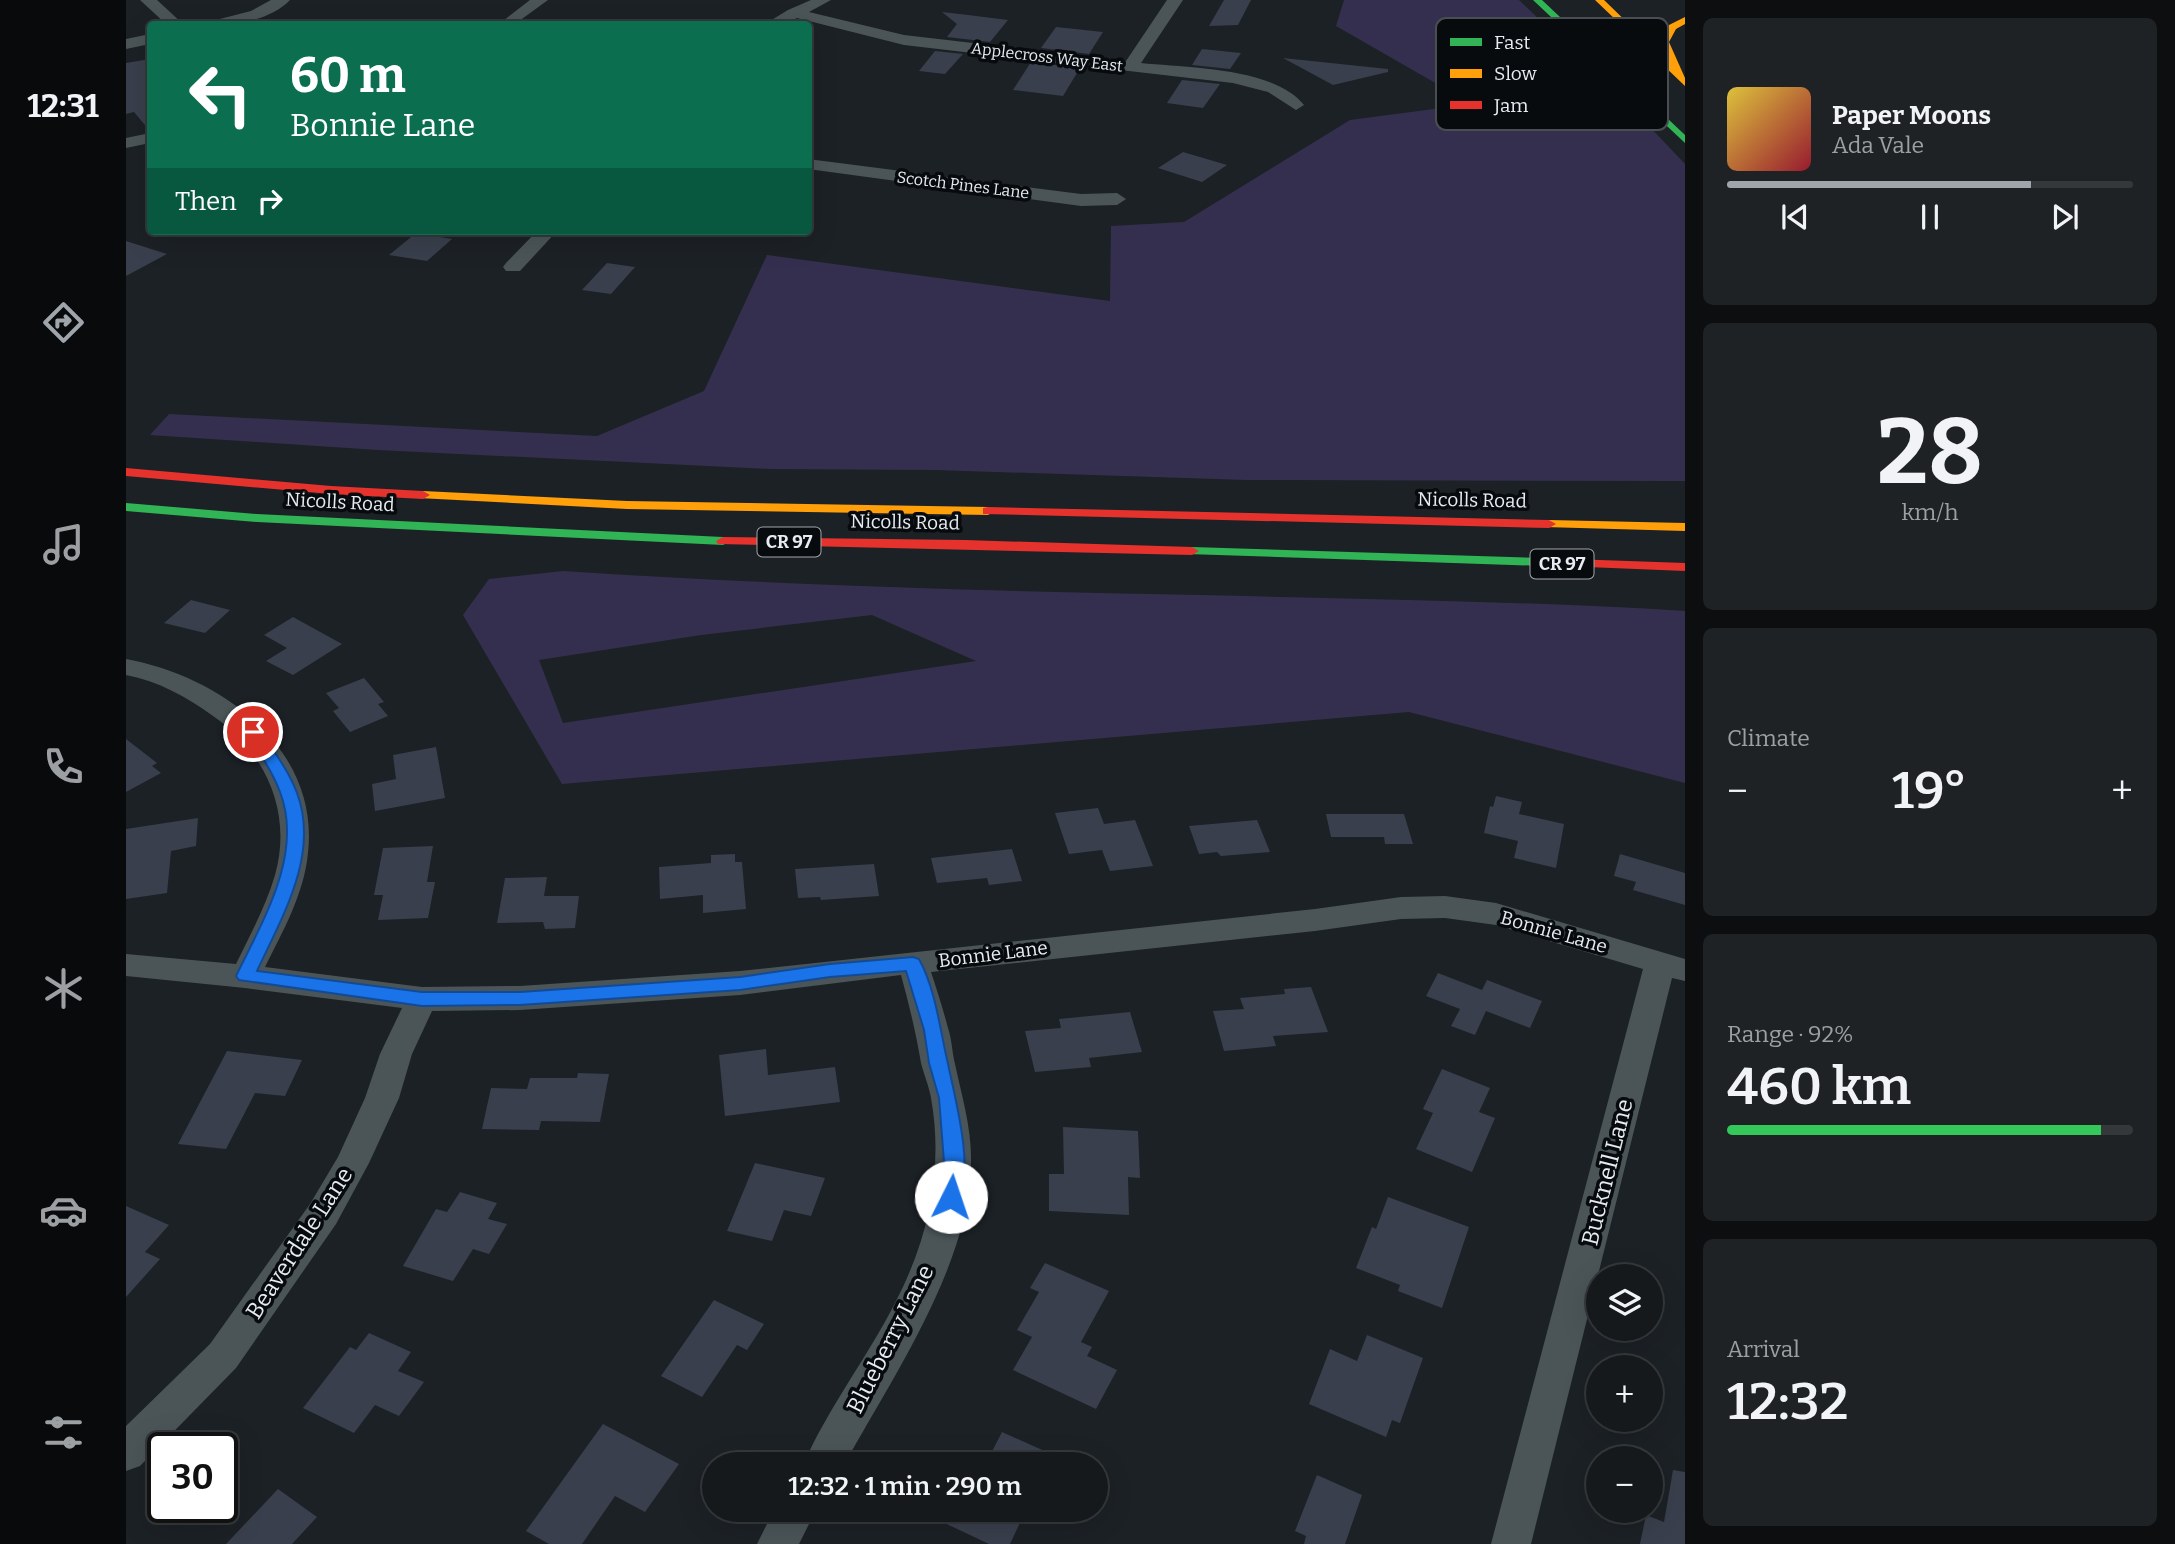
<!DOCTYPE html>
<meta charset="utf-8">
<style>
:root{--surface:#15191c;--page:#1e2225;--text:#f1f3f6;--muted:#9da0a3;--line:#34383b;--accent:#9fa5aa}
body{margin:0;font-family:Bitter,serif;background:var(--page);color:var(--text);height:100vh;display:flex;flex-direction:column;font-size:26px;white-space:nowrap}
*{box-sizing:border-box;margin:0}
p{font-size:23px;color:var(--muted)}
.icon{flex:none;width:38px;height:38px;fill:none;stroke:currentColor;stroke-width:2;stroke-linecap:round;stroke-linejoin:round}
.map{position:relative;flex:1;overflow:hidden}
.panel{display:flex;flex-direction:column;gap:18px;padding:18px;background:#0c0e0f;width:490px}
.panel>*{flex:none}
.hud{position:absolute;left:21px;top:21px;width:665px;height:214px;border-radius:7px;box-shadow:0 7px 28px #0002,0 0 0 2px var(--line);background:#0b6e4f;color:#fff;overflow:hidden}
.fabs{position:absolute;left:1460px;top:1264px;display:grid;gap:14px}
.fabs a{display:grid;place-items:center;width:77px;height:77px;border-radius:50%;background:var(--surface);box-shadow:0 7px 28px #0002,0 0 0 2px var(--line);font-size:35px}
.speed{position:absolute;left:21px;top:1432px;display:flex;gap:14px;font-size:35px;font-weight:700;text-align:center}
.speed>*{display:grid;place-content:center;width:91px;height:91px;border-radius:50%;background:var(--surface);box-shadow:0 7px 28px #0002,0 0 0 2px var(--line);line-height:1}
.speed .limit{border:4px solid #111;border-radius:10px;background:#fff;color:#111}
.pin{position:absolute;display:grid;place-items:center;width:60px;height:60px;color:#fff;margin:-30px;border:4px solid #fff;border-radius:50%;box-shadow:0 2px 7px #0007}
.me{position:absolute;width:77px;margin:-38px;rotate:4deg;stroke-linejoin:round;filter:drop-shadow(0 0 5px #0008)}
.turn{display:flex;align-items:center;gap:24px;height:147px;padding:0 28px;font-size:32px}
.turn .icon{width:91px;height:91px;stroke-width:2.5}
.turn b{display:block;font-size:49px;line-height:60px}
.then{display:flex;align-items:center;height:66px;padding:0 28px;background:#0003;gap:14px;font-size:26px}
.big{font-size:52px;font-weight:600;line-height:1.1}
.panel .widget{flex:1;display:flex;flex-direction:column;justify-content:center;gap:10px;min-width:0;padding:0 24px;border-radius:10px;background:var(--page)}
.panel .dial{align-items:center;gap:0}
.dial b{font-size:91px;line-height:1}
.song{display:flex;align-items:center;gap:21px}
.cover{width:84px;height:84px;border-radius:10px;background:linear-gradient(135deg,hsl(50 70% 55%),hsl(350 70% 35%))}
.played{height:7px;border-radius:4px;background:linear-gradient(90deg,var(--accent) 75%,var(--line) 75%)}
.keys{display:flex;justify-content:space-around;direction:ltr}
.heat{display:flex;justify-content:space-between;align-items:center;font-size:38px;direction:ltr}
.charge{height:10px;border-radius:5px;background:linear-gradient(90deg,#34c759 92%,var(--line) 0)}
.trip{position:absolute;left:576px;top:1452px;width:406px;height:70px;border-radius:35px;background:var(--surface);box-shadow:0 7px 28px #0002,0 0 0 2px var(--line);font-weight:600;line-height:70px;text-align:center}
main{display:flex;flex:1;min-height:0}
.tab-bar{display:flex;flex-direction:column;width:126px;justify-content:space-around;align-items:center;background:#080a0b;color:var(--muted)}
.tab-bar .icon{width:49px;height:49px}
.tab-bar .current{color:var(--accent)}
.tab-bar b{font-size:32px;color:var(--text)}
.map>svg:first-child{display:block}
.green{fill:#352f4f;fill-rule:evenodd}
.building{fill:#393f4c}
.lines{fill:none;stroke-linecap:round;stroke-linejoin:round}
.street{fill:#4b5558;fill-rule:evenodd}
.fast{fill:#30b455;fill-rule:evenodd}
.slow{fill:#ff9f0a;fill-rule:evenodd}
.jam{fill:#e5322d;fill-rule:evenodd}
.route{fill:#1a73e8;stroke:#114b97;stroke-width:2}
.labels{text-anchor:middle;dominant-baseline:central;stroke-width:7;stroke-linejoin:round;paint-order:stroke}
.far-street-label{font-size:16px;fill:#e6ecf1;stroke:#070b0e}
.shield{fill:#070b0e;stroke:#a3a8ad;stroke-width:2}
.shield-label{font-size:18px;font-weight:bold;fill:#e6ecf1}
.street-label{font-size:19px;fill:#e6ecf1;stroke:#070b0e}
.near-street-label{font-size:23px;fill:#e6ecf1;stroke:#070b0e}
.key{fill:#070b0e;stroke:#4a4e52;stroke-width:2}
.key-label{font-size:19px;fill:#e6ecf1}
</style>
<main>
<nav class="tab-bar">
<b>12:31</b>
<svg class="icon current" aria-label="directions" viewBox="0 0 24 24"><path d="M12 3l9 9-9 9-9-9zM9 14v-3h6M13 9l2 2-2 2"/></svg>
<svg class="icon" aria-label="music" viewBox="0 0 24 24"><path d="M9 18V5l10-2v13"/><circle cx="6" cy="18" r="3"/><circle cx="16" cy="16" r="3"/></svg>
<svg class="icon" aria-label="phone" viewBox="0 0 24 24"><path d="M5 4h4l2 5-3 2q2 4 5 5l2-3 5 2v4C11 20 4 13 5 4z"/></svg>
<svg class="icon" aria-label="climate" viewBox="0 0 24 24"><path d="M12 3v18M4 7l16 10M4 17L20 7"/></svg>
<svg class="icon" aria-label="car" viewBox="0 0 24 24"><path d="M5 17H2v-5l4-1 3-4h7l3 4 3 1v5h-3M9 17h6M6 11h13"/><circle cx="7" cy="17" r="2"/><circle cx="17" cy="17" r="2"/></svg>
<svg class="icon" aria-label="filters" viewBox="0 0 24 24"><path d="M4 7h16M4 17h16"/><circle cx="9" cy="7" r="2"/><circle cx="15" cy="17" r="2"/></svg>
</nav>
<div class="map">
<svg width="1559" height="1544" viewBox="0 0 1559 1544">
<rect width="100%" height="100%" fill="#1c2126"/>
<g class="green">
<path d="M1218,0h175l111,106 55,58v317l-438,-1 -311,-10 -165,-1 -393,-19 -228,-15 19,-21 428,22 107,-45 63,-136 343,46 1,-75 73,-4 166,-102 122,-16 -136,-78z"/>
<path d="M437,571c212,14 425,20 637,24 162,4 324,6 485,16v172l-276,-71 -847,72 -99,-169 26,-36zM746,615l104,46 -413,62 -24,-63 162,-25z"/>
</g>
<g class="building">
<path d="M1098,0h27l-13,25 -29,1z"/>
<path d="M816,12l26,3 40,5 -18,22 -43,-5 10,-13z"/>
<path d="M930,27l47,5 -14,22 -48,-6z"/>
<path d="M1076,49l39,4 -11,16 -38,-4z"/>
<path d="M809,51l28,3 -18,20 -26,-3z"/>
<path d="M1157,58l105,11v3l-55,13z"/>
<path d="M24,59v72l-16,-19 -8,2v-51z"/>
<path d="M905,62l49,6 -17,28 -50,-6z"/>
<path d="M1056,80l38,4 -17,24 -36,-5z"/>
<path d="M1057,152l44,13 -25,17 -44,-14z"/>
<path d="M290,233l36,6 -25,22 -38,-6z"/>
<path d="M0,241l41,13 -41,22z"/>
<path d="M481,263l28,4 -24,27 -29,-4z"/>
<path d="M65,600l39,10 -25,23 -41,-10z"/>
<path d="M167,617l49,27 -49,31 -27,-14 21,-13 -23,-13z"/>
<path d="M238,678l20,24 -6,2 10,12 -38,16 -17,-21 6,-3 -13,-15z"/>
<path d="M0,739l31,24 -5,3 9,7 -35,19z"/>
<path d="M310,747l9,51 -70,13 -3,-27 24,-5 -3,-24z"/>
<path d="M1370,796l26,6 -3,12 45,10 -8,44 -42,-10 4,-17 -34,-8 6,-27 3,1z"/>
<path d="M972,808l6,16 31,-4 18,46 -43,5 -8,-21 -33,4 -14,-41z"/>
<path d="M1200,814h78l9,30h-28l-1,-7h-53z"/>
<path d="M72,818l-2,28 -25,5 -4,42 -41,6v-70z"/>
<path d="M1131,820l13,32 -49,4 -4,-4 -18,2 -10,-28z"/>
<path d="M307,846l-6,36h8l-7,36 -50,2 5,-25h-9l9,-47z"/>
<path d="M886,849l10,32 -33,4 -2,-7 -50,5 -6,-25z"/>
<path d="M609,854v8h7l4,47 -43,4v-18l-43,4 -1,-32 52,-4v-8z"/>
<path d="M1494,854l65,19v32l-52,-15 3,-8 -22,-6z"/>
<path d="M748,864l5,32 -58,4 -1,-3 -22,1 -3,-29z"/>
<path d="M421,877l-3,19h35l-4,32 -30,1 -2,-7 -46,1 8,-45z"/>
<path d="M1312,973l44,17 5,-10 55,21 -12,27 -44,-17 -11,24 -24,-9 9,-17 -34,-13z"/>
<path d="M1185,987l17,45 -55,4 3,10 -52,5 -11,-40 31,-2 -4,-11 45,-4 -1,-5z"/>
<path d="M1004,1012l12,40 -53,6 2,9 -56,5 -10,-41 36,-3 -2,-9z"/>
<path d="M640,1049l2,26 67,-8 5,35 -115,14 -6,-61z"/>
<path d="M101,1051l75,9 -17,36 -30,-3 -29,56 -48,-5z"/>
<path d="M1316,1069l48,19 -11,24 16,6 -23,54 -56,-23 17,-36 -10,-4z"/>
<path d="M452,1073l31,1 -9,48 -59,-1 -2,9 -57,-1 9,-41 36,1 3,-11h47z"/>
<path d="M937,1127l75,4 2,47 -12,-1 1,38 -80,-4v-37h15z"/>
<path d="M629,1163l70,15 -14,38 -27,-6 -12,31 -45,-10z"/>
<path d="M334,1192l37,11 -9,16 19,5 -18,30 -16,-5 -20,32 -50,-15 33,-57 11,3z"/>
<path d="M1262,1197l81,30 -27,81 -44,-17 2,-6 -44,-17 16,-41 4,2z"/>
<path d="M0,1206l43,19 -24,27 15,7 -34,38z"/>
<path d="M919,1263l64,28 -28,51 11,5 -5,9 30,14 -21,39 -83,-39 19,-33 -15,-7 22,-38 -9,-4z"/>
<path d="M588,1300l50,24 -17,26 -10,-5 -35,52 -41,-21z"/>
<path d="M243,1333l42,19 -13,19 26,11 -25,34 -24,-11 -21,28 -51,-25 47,-61 6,3z"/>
<path d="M1241,1335l56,23 -23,65 -8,-3 -6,17 -77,-33 21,-55 27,12z"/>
<path d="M477,1424l76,40 -34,48 -30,-16 -33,48h-33l-23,-13z"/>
<path d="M876,1432l74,33h-91z"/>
<path d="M1547,1470l12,2v72h-45l6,-29 18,7z"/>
<path d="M1191,1475l45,20 -17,49h-41l2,-8 -11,-5z"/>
<path d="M152,1489l39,28 -25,27h-66z"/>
<path d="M791,1510h109l-16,34h-21z"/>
</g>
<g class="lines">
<g class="street">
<path d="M14,0h17l26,24h-17z"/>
<path d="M145,0h19c-19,20 -55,26 -81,24l3,-3 39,-10z"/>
<path d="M404,0h18l-33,24h-16z"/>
<path d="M685,0h20l-22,12 95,23 222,26 41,-61h16l-42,63c46,5 133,4 163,42l-8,5 -28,-18 -35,-9 -329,-38 -107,-27 -13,6h-19l23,-14z"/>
<path d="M24,34v10l-24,5v-10z"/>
<path d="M24,133v10l-24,5v-10z"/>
<path d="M682,159l273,35 36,-1 9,6 -9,6 -36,1 -273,-37z"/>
<path d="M411,231h20l-37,40h-14l-3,-4 3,-4z"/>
<path d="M0,659c93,17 194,88 182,194 -4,41 -25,78 -43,114l157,20 98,-1 220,-15 575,-62 86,-12 44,-1 51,7 189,56v22l-13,-3 -141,566h-40l152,-575 -147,-44 -51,-7 -44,1 -86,12 -384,41c6,18 12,37 17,56 4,12 4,24 7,36 7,33 17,65 16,100 -1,100 -79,214 -127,301h-41c25,-57 64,-107 92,-162 33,-63 49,-133 36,-205 -2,-12 -7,-23 -10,-35 -5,-30 -12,-59 -20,-88l-161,20 -220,15 -88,1 -20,43 -13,44 -30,65 -33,61 -100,144 -96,98 -14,5v-45l84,-82 100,-140 28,-47 27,-59 15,-44 22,-46 -157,-20 -119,-12v-22l110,10c14,-29 30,-58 39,-89 18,-63 -10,-124 -62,-159 -26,-19 -55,-35 -87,-41z"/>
<path d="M648,1510h42l-17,34h-42z"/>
</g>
<g class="fast">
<path d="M1407,0h9l143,135v8z"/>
<path d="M0,503l131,11 466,23 7,4 -7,4 -466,-23 -131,-11z"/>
<path d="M1066,547l351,11 7,4 -7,4 -356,-12 -2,-3 2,-3z"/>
</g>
<g class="slow">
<path d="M1469,0h9l63,61 -6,-19 8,-17 16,-8v7l-9,5 -7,13 16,36v8z"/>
<path d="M297,491l204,10 361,6 7,4 -7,4 -361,-6 -209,-11v-6z"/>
<path d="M1423,520l136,3v8l-141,-4v-6z"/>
</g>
<g class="jam">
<path d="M0,468l205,18 92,5 7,4 -7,4 -92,-5 -205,-18z"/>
<path d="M862,507l561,13 7,4 -7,4 -566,-14v-6z"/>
<path d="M597,537l242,3 227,7 7,4 -7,4 -474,-11 -2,-3z"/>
<path d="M1417,558l142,5v8l-147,-6 -2,-3 2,-3z"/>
</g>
</g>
<path class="route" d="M127,727l5,1c14,21 30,41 39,65 23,61 -15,124 -40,178l165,21h98l220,-15 90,-13 83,-7 6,2c17,31 21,71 29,105 7,34 27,106 10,139l-7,2 -7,-2 -3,-6 3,-35 -5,-64 -10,-35 -5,-33 -18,-59 -76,6 -90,13 -220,15 -98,1 -183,-26 -3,-4c26,-54 68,-122 44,-184 -8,-22 -22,-41 -35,-60z"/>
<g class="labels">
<g class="far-street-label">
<text transform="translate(921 57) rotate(7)">Applecross Way East</text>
<text transform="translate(837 185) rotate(7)">Scotch Pines Lane</text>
</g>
<g class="shield">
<rect x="631.5" y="527.5" width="63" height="29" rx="5"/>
<rect x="1404.5" y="549.5" width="63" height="29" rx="5"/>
</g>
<g class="shield-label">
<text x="663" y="542">CR 97</text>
<text x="1436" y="564">CR 97</text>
</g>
<g class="street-label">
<text transform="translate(1346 500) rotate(1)">Nicolls Road</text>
<text transform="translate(214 502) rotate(3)">Nicolls Road</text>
<text transform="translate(779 522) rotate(1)">Nicolls Road</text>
<text transform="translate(1428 932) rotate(16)">Bonnie Lane</text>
<text transform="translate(867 954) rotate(-7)">Bonnie Lane</text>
</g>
<g class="near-street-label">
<text transform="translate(1481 1172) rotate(-76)">Bucknell Lane</text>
<text transform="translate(173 1243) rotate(-57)">Beaverdale Lane</text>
<text transform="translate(764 1339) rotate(-63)">Blueberry Lane</text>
</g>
</g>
<rect x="1310" y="18" width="232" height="112" rx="10" class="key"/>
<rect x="1324" y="38" width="32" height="8" fill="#30b455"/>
<rect x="1324" y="69" width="32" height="9" fill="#ff9f0a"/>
<rect x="1324" y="101" width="32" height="8" fill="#e5322d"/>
<g class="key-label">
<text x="1368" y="49">Fast</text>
<text x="1368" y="80">Slow</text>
<text x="1368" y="112">Jam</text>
</g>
</svg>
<div class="fabs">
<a><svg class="icon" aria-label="layers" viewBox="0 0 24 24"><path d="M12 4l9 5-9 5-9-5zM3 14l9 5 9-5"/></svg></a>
<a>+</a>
<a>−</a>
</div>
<div class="speed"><div class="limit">30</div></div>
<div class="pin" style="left:127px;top:732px;background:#d93025"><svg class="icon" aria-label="arrive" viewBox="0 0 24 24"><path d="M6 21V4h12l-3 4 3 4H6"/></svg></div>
<svg class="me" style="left:825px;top:1197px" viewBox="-20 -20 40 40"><circle r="19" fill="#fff"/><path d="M0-13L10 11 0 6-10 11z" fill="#1a73e8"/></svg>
<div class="trip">12:32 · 1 min · 290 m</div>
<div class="hud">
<div class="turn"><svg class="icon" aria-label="left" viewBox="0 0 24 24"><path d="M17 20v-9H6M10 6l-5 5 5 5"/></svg><div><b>60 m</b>Bonnie Lane</div></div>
<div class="then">Then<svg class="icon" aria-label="right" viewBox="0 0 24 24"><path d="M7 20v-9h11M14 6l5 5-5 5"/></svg></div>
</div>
</div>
<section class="panel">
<div class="widget">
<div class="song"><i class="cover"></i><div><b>Paper Moons</b><p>Ada Vale</p></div></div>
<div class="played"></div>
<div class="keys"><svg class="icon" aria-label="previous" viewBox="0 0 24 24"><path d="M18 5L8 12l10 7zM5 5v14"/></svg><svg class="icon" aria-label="pause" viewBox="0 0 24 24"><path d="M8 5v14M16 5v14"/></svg><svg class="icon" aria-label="next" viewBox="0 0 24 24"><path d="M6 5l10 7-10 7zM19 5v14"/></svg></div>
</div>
<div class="widget dial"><b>28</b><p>km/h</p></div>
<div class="widget"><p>Climate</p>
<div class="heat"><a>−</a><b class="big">19°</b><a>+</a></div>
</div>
<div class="widget"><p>Range · 92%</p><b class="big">460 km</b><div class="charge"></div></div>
<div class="widget"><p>Arrival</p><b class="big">12:32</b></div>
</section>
</main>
